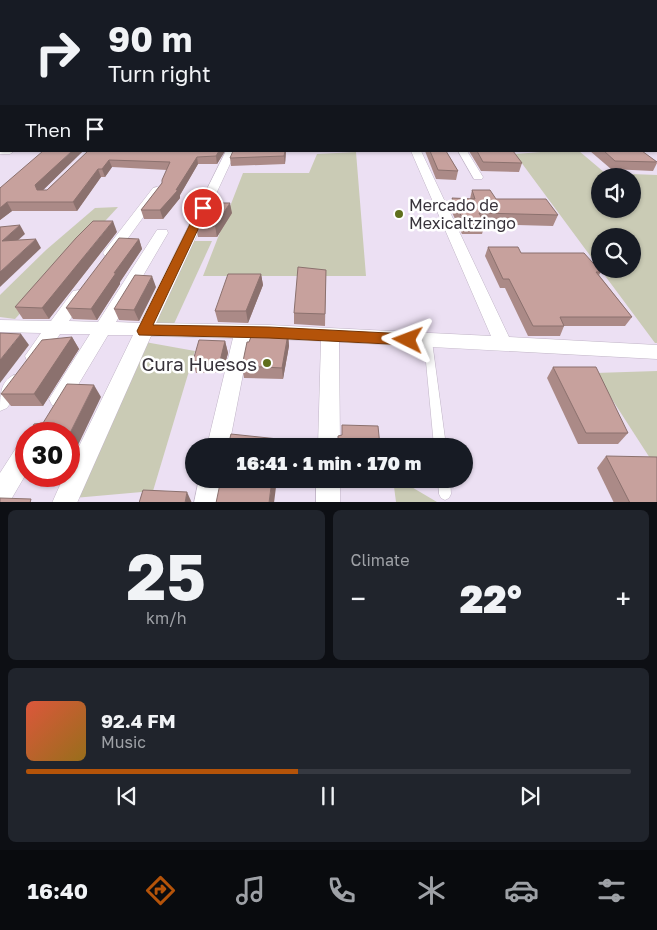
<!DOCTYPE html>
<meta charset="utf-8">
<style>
:root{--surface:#171b24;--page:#20242c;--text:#f1f3f6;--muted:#9ea1a6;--line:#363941;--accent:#b45309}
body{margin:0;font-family:"Golos Text",sans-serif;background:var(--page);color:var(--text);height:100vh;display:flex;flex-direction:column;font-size:19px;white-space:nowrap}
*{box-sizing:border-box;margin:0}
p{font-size:16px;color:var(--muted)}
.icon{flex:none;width:28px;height:28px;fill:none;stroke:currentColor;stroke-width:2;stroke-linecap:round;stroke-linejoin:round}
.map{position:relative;height:502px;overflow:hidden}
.panel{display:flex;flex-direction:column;gap:8px;padding:8px;background:#0d0f14;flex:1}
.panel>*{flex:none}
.banner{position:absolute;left:0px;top:0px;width:658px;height:152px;box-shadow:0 1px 4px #0004;background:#171b24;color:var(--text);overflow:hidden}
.fabs{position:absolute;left:591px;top:168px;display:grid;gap:10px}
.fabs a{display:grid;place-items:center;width:50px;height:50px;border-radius:50%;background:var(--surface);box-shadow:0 1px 4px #0004;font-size:25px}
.speed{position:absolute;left:15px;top:422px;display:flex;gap:10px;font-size:25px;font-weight:700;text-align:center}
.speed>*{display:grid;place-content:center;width:65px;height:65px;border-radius:50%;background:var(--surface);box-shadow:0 1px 4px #0004;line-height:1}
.speed .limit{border:8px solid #d22;background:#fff;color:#111}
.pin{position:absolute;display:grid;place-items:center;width:42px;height:42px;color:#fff;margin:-21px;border:2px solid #fff;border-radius:50%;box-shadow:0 1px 5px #0007}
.me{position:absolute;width:55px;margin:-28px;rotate:273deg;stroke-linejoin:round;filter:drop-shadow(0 0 4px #0008)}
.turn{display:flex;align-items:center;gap:18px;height:105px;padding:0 25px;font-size:22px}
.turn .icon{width:65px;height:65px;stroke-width:2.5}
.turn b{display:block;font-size:35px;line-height:42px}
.then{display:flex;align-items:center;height:48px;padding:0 25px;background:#0003;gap:10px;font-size:19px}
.big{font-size:38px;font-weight:800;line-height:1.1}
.panel .widget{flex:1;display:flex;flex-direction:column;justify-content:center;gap:8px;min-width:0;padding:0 18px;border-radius:8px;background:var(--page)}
.panel .dial{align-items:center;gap:0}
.dial b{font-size:65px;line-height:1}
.song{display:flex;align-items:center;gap:15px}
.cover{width:60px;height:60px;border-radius:8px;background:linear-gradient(135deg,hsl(10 70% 55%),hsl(40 70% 35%))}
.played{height:5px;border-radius:2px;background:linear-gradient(90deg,var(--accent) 45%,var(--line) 45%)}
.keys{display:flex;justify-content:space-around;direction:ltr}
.heat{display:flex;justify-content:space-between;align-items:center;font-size:28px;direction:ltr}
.panel .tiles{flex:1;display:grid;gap:8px;grid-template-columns:1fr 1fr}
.widget:last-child{grid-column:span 2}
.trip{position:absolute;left:185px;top:438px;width:288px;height:50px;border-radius:25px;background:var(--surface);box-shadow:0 1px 4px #0004;font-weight:800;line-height:50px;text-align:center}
.tab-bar{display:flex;height:80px;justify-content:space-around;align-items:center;background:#090b0e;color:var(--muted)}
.tab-bar .icon{width:35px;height:35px}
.tab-bar .on{color:var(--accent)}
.tab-bar b{font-size:22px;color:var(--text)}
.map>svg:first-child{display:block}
.green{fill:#cacbb5;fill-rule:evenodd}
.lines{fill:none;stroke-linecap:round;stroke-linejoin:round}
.lane-casing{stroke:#c1b5c7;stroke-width:1}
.street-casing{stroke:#c1b5c7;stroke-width:1}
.secondary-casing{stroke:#c1b5c7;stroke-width:20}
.lane{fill:#fff;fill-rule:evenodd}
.street{fill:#fff;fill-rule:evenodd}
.secondary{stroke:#fff;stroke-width:19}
.wall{fill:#ab8a87}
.shaded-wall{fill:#8b716e}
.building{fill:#c7a19d;stroke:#8b716e}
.route{fill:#b45309;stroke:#753606}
.poi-dot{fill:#5f6f1c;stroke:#fff;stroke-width:2}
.labels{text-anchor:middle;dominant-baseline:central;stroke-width:5;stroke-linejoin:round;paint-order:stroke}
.poi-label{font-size:16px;fill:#37323a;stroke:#fff;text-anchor:start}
.near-poi-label{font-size:19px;fill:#37323a;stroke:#fff;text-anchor:end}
</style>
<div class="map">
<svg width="657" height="503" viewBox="0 0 657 503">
<rect width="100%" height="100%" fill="#ece0f3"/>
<g class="green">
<path d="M554,151h25l26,22 52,2v168h-2l-55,-74h32v-33h-32v33l-85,-115zM632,176v33h-32v-33z"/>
<path d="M356,152l10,124h-163l40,-103h66l8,-19z"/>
<path d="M118,207l-103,112 -15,-2v-22l46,-45 49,-42z"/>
<path d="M192,241h20l-39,85h-20z"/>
<path d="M145,342l50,9 -42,140 -79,7z"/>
<path d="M657,371v98l-62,-96z"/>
<path d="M393,479h5l39,23h-41z"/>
</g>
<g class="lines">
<g class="lane-casing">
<g id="lane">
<path d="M428,338l3,1 1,2 14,105h-12l-10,-105 1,-2z"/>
<path d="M438,479h12l1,15 -2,4 -4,2 -4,-2 -2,-4z"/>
</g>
</g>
<g class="street-casing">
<g id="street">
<path d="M0,148l1,3h13l-4,3h-10z"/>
<path d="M226,151h10l-80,172 113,2 222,11 -80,-185h10l88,186 148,8v14l-318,-17 1,104h-22l3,-105 -71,-3 -21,108h-22l26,-108 -82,-2 -74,167h-25l12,-27h5v-9l64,-132h-25l-42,70 -7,3 -7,-3 -3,-6 41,-65h-30c-8,11 -16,33 -33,27l-2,-5 16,-23 -41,-1v-12l51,1 22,-30 6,-1 6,1 2,4 -18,26 29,1 59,-92h10l1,3 -52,89 24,1z"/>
<path d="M458,151h9l16,26 -1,2h-8z"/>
<path d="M157,187l6,3 -48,66h-10l-2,-3 2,-3 48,-62z"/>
<path d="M14,375l7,2 3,6 -17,25 -7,3c0,-15 0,-30 14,-36z"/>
<path d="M26,442v32l-17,29h-9v-30l18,-28z"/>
<path d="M199,479h24l-4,24h-25z"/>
<rect x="316" y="479" width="24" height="24"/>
</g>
</g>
<g class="secondary-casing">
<path id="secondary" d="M0,105l1,-1"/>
</g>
<use href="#lane" class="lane"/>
<use href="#street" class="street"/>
<use href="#secondary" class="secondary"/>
</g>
<g class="wall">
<path d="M83,151l-40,39h4l41,-39h137l-8,13h-19l-18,31v3l-17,21h-19l-3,-9 21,-27 5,-13 -55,-3 -7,10h-4l-24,34h-65l-12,9v-32z"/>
<path d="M286,151l-1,13 -54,2 -1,-8z"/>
<path d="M425,151h21l12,20 -2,9 -20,-1z"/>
<path d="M469,151h44l9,12 -3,9 -38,-1z"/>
<path d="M590,151h52l15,12 -4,8 -42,-2z"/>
<path d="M472,190l24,9 62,16 -5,11 -68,-2 -3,10h-20l-12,-26 2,-10 18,1z"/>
<path d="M232,213l-15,24h-19l-2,-11z"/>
<path d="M117,232l-68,87h-26l-8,-12z"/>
<path d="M139,239l3,10 -22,33v2l-23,36 -24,-1 -7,-11z"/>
<path d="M488,247l33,6 80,19 -2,3 33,42 -7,9h-61l-4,10h-32l-23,-48h-5l-15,-32z"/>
<path d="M326,270l-1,56 -31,-2v-11z"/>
<path d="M261,274l2,11 -15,38 -30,-1 -3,-11z"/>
<path d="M156,287l-17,34 -20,-1 -5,-11z"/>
<path d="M288,334l1,12 -6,33 -39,-1 -2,-12z"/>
<path d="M72,337l7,12 -36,57h-32l-10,-12z"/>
<path d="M225,341l3,12 -5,19 -27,1 -3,-12z"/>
<path d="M553,367l75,66 -10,11h-40l-31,-66z"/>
<path d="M26,438v20l-7,-8z"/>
<path d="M606,456l51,47h-43l-17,-35z"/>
</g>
<g class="shaded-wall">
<path d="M72,151h11l-44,43 -4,-9z"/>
<path d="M219,151h6l-8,13 -1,-8z"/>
<path d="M285,151h1l-1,13 -1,-8z"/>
<path d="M197,157l1,7 -18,31v3l-17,21 -3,-9 16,-20z"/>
<path d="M109,160l3,7 -7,10 -3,-8z"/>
<path d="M98,169l3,8 -24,34 -4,-9z"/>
<path d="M7,202l5,9 -12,9v-12z"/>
<path d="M230,203l2,10 -15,24 -2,-11z"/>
<path d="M113,221l4,11 -68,87 -7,-11z"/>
<path d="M20,225l5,9 -18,16 -5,-9z"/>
<path d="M36,239l5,9 -41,39v-15z"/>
<path d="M139,239l3,10 -22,33v2l-23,36 -6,-11 23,-36z"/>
<path d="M261,274l2,11 -15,38 -2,-12z"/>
<path d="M152,276l4,11 -17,34 -5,-11z"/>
<path d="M21,334l8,11 -29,38v-23z"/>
<path d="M288,334l1,12 -6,33 -1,-11z"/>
<path d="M72,337l7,12 -36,57 -9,-12z"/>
<path d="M225,341l3,12 -5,19 -3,-11z"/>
<path d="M94,385l7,12 -31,65 -1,-1v-26z"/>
<path d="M272,479h5l-3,24h-5z"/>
<path d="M187,492l5,11h-7z"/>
</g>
<g class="building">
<rect x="656" y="88" width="1" height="47"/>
<path d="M1,108v34h-1v-33z"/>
<path d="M43,151h29l-37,34 2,5h10l41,-39h131l-3,5 -19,1 -21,33h2l-18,20h-19l21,-27v-3l8,-18 -61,-2 -7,9h-4l-25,33h-66l-7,6v-20z"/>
<path d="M233,151h52l-1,5 -54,2z"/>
<path d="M430,151h16l12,20 -20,-1z"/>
<path d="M477,151h36l9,12 -39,-1z"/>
<path d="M604,151h38l15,11 -42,-1z"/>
<path d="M472,190h18l6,9h50l12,16 -79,-2 6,11 -20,-1 -13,-25 23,1z"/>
<path d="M207,203h23l-15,23h-19z"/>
<path d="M93,221h20l-71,87 -27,-1 61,-69z"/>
<path d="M20,225l-18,16 34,-2 -36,33v-45z"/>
<path d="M119,238l20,1 -25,34h2l-25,36 -25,-1z"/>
<path d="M488,247h30l3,6h63l17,19h-5l36,45h-72l4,9h-31l-24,-47h-6z"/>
<path d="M298,267l28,3 -1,44 -31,-1z"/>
<path d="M228,274h33l-15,37h-31z"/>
<path d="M135,275l17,1 -18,34 -20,-1z"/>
<path d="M0,333l21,1 -21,26z"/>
<path d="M288,334l-6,34 -40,-2 5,-24h2l2,-5z"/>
<path d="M72,337l-38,57h-33l41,-54z"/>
<path d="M199,340l26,1 -5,20h-27z"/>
<path d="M553,367h43l32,66h-42z"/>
<path d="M67,384l27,1 -25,50v-1h-40l5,-10 9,-1z"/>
<path d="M342,425l36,1 2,20h-42v-10l4,-1z"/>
<path d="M231,434l47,5 -1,7h-49z"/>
<path d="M26,438v12h-7z"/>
<path d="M606,456l51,1v46h-27z"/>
<path d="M221,479h51l-3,24h-53z"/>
<path d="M143,490l44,2 -2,11h-46z"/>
<path d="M0,498l31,1 -1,4h-30z"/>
</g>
<linearGradient id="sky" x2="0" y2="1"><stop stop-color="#7eb0d0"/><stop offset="0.55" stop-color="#f6f1fa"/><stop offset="1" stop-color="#f6f1fa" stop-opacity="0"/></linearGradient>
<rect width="657" height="159" fill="url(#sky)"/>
<path class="route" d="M203,205l5,3 -55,117 116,2 139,7 6,2 2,4 -2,4 -6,1 -139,-7 -130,-3 -2,-4 61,-123z"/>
<g class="poi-dot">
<circle cx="399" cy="214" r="5"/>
<circle cx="267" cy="363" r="5"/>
</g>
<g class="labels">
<g class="poi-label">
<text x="409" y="205">Mercado de<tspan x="409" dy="18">Mexicaltzingo</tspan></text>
</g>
<g class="near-poi-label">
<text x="257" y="363">Cura Huesos</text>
</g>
</g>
</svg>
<div class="fabs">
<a><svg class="icon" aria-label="sound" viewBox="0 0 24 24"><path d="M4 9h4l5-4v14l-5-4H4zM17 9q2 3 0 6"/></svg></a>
<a><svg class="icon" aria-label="search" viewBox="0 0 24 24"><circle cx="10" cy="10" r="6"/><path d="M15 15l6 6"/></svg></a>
</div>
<div class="speed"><div class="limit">30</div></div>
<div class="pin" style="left:203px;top:208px;background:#d93025"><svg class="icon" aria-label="arrive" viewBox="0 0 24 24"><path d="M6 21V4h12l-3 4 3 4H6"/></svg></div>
<svg class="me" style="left:408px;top:340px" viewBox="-20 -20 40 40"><path d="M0-17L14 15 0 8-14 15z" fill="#b45309" stroke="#fff" stroke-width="4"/></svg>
<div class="trip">16:41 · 1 min · 170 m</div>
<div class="banner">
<div class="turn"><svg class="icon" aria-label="right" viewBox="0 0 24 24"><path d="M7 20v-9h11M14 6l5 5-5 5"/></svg><div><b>90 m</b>Turn right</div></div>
<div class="then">Then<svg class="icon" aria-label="arrive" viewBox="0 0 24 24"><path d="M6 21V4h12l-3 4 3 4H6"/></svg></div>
</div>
</div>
<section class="panel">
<div class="tiles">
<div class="widget dial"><b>25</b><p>km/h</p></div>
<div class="widget"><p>Climate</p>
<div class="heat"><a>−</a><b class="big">22°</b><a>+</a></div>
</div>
<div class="widget">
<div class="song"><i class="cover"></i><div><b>92.4 FM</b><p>Music</p></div></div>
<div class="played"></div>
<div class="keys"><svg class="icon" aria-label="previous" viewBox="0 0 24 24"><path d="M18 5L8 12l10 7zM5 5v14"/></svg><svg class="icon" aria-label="pause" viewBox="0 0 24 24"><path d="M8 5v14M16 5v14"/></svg><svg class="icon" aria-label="next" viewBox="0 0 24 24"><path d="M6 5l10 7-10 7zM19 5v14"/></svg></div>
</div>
</div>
</section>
<nav class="tab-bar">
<b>16:40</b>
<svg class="icon on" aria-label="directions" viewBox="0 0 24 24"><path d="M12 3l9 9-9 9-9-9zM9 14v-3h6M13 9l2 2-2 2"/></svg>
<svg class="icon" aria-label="music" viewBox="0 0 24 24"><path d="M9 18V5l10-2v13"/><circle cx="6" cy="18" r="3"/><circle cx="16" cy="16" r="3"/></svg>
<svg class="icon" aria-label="phone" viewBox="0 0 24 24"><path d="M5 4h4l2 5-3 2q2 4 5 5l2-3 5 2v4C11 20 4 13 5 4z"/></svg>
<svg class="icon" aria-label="climate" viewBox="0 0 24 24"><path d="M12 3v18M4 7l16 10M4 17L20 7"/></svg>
<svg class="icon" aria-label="car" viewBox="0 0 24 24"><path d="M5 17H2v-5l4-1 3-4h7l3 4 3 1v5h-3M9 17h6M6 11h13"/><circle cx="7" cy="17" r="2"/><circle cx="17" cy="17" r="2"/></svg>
<svg class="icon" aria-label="filters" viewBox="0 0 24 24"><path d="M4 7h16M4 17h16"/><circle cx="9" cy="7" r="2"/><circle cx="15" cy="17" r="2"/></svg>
</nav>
